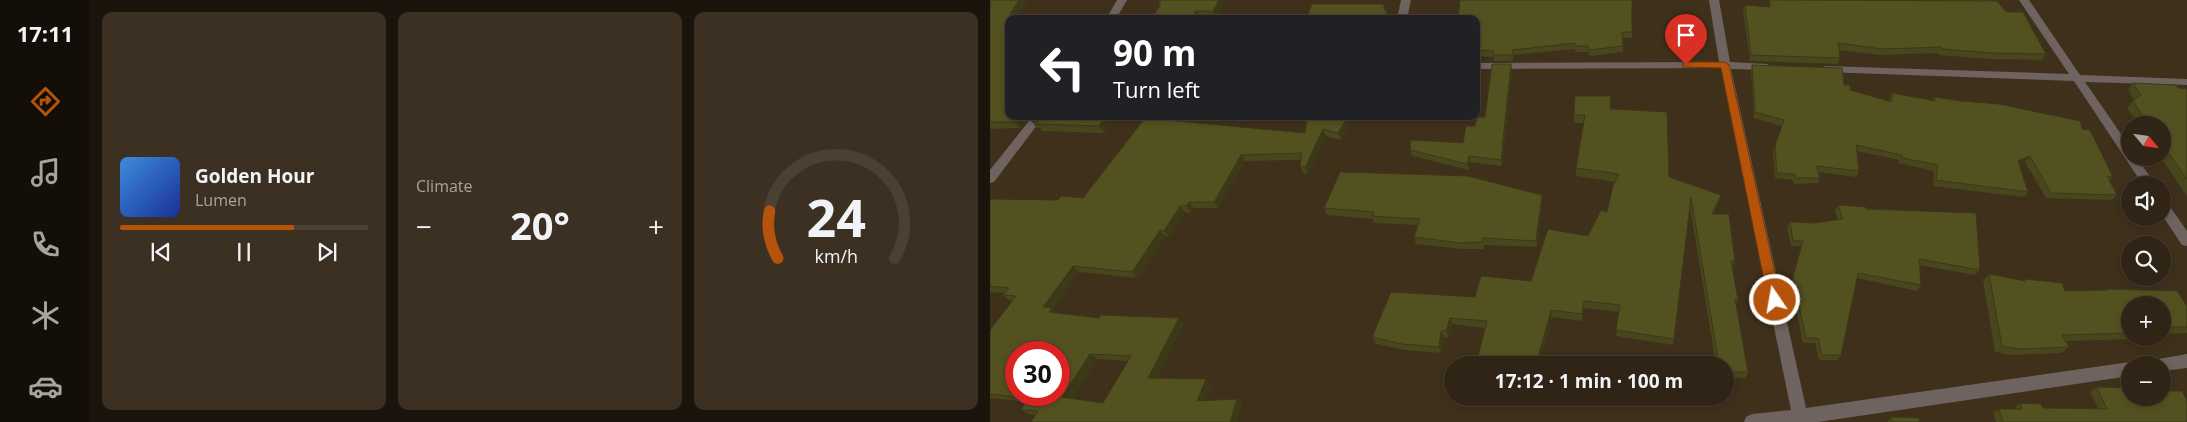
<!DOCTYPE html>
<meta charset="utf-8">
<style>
:root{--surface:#2f2415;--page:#3b3022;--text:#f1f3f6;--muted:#a7a4a0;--line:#4a4134;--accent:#b45309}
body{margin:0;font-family:"Open Sans",sans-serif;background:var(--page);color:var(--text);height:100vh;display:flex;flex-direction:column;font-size:19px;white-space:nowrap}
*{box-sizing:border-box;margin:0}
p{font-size:16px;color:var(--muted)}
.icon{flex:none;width:28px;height:28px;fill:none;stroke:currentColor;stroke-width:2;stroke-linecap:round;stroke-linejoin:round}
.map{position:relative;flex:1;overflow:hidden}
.side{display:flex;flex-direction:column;gap:12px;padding:12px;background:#1a140c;width:900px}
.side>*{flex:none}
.hud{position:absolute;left:15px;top:15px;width:475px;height:105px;border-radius:10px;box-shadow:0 2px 8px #0003,0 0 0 1px var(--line);background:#202124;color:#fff;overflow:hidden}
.needle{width:32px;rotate:119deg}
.controls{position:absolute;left:1131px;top:116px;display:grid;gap:10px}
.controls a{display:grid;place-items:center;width:50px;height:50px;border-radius:50%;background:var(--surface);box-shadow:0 2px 8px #0003,0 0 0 1px var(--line);font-size:25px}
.speed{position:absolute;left:15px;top:341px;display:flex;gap:10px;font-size:25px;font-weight:700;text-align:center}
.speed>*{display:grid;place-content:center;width:65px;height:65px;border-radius:50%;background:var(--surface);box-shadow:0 2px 8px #0003,0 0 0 1px var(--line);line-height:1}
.speed .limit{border:8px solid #d22;background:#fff;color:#111}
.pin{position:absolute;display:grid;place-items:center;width:42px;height:42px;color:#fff;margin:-51px -21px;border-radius:50% 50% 50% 0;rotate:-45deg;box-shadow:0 0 5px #0007}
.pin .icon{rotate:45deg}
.me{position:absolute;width:55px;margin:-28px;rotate:348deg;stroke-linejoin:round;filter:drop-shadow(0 0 4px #0008)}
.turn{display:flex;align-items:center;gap:18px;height:105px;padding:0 25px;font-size:22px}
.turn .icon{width:65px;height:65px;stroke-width:2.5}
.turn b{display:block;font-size:35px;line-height:42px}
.big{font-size:38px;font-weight:700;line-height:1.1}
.side .tile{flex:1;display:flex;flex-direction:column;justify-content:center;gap:8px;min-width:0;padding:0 18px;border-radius:10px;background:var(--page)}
.side .dial{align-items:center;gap:0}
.dial svg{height:130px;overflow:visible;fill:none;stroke:var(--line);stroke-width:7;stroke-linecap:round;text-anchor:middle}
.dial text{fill:var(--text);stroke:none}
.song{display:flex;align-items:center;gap:15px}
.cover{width:60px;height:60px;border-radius:8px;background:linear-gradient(135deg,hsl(210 70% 55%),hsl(230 70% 35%))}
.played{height:5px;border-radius:2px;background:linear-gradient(90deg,var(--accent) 70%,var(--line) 70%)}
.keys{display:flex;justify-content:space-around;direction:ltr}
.heat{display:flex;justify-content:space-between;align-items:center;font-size:28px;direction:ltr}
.side .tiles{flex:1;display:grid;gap:12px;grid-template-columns:repeat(3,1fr)}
.trip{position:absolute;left:454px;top:356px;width:290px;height:50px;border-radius:25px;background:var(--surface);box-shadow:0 2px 8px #0003,0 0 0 1px var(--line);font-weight:700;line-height:50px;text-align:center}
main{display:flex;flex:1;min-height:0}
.dock{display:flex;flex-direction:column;width:90px;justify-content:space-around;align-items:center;background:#130e08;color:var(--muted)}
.dock .icon{width:35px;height:35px}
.dock .current{color:var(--accent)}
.dock b{font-size:22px;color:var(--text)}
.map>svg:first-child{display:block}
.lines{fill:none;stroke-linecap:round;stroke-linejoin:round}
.minor{fill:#6f635f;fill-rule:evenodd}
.wall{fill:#48461c;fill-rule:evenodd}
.shaded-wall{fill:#3b3917}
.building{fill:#545121;stroke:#3b3917;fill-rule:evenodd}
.route{fill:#b45309;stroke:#753606}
</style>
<main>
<nav class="dock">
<b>17:11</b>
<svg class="icon current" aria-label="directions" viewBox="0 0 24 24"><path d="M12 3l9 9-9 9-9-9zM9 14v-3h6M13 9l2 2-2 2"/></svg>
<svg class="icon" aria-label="music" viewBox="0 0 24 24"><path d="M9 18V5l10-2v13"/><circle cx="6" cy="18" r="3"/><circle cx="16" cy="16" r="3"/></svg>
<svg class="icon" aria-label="phone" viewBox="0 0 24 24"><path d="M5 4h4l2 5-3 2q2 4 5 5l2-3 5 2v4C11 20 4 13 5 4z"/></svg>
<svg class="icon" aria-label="climate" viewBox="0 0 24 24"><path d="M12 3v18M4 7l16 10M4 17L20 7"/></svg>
<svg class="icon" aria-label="car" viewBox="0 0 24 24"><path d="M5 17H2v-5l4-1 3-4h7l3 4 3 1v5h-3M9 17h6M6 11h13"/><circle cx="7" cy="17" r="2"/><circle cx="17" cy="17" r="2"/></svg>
</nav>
<section class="side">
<div class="tiles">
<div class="tile">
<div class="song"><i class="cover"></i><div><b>Golden Hour</b><p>Lumen</p></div></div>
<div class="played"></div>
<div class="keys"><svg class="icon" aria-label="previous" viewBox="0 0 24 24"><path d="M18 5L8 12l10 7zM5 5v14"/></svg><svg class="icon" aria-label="pause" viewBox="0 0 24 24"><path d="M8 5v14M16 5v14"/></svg><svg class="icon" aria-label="next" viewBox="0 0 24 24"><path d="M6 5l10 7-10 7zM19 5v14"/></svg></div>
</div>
<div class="tile"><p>Climate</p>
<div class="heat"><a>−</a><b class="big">20°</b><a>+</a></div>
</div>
<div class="tile dial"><svg viewBox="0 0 100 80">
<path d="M14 69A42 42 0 1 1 86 69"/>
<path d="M14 69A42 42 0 0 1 9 40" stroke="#b45309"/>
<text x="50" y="56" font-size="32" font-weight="700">24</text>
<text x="50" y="72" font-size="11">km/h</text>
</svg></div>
</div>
</section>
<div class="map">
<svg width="1197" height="422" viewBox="0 0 1197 422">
<rect width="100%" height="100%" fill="#3f301c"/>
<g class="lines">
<g class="minor">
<path d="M127,0h10l-11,19h-10z"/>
<path d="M411,0h10l-4,19h-10z"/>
<path d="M719,0h10l11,62 37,2 5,3 -5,3 -36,-1 75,339 324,-46 6,3h-6v11l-312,46h-74l2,-5 6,-3 39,-4 -70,-342 -245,1v-6l243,-1z"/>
<path d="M1029,0h10l51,75 107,4v6l-102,-3 45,65v11h7l19,27h-13l-69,-104 -249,-9 -5,-3 5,-3 244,8z"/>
<path d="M43,116h11l-50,66 -4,1v-13z"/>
<path d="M1172,199l4,2 21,30v15l-5,-1 -20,-30z"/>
<path d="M1197,354v14l-25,3v-6h-11l2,-5z"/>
</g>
</g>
<g class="wall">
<path d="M0,0h38l-11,19h-8v97h22l-10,12 -31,1z"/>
<path d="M235,0l-10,16 -16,1 -1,2h-43l-2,-3 7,-10 -2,-2z"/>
<path d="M779,0h220l17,12 40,42 -4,6 -53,-1 -50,-4 -1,-2 -58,2 -41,-5 1,8 -2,6 -88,-3 -7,-51 2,-5 24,2z"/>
<path d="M486,19l156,13v6h-9v14l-34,4 -1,-4h-13v-3l-62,6v6h-19v-4l-18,-1z"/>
<path d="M762,65l92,20 6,5 40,12v-4l2,-5 40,7 2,-3 148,32 31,48 -4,3 8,15 -5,5 -66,-2 -21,-36 -6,2 9,28 -4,5 -91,-11 1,-15 -35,-8v-3l-42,-9 2,20 -3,6 -38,-5 2,6 -2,5 -24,1 -1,-4 -18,-2 -2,-27 9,-25 -28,-8 -3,-47z"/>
<path d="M522,71l-10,95 -32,-4 -1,8 -57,-14 -2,-6 53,-7 12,-17 10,-9z"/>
<path d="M1143,83l54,6v107l-26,-38h1v-33h-23l-12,-17 7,-8 -6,-10z"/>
<path d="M620,109l59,68 52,18 -2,7 -5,12 21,47 -3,7 6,32 -2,5 12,67 -3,6h-20v-13h-9l-26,-158 -17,138 -57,-9 3,-24 -35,-4 -2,13 -30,-4 -13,48h-62l-1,-1 9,-36 -32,-4 -4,14 -5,-1 -3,16 -35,-3 -30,-6 -4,-7 103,-40 56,-16 57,-45 19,-24 9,-30 -40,-6v-8l8,-45h-10v-8z"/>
<path d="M126,116l-12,17 -62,-2 -2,-3h-3l-6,-7z"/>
<path d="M317,116h47l-13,24 -15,-4 -18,38 -5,-1 -3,-7 1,-6 -56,1 -27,47h-24l-3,5 -6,-1 -16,25 -4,-1 -27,42 -59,-6 -26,36 6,5 40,5 85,5 -27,55 49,1 6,5 -7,16 32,-1 5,5 -5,18h-206l5,-7 -7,-1 -8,-4 5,-8 -36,-4v-68l23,-29h-2l-8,-6 2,-2 -15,-1v-92h68l25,-2 222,-65zM108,359l30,2 -25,42 -31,-4z"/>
<path d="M552,202l-5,45 -53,-2v4h-22l-46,-5 -2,-7 4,-12 -43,-2 -2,-4 -46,-4 -3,-7z"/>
<path d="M848,205l28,4 114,61 -5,5 -56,-10 2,20 -4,6 -60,-13 -16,77 -3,5h-19l-4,-17h-12l-12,-60 10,-37h-10l-4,-19 3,-5 24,1 24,-3 -3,-9z"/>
<path d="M999,274l34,6 2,-1 40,12 41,-1 2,-1 79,17v27l-25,1v-29h-32v33h12l-2,1 -74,2 3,6 -8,6 -49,2 -17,-3 -12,-71z"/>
<path d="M1107,387l90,35h-191l-3,-9 6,-4h15v-1l6,-5 23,5h55l-8,-16z"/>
<path d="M901,417l29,5h-32v-1z"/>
</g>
<g class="shaded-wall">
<path d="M29,0h9l-11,19h-8v4l-2,-3z"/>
<path d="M229,0h6l-10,16 -2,-5z"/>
<path d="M397,10l2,6 -1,3h-3z"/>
<path d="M206,11l3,6 -1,2h-2l-2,-4z"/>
<path d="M75,14l3,5h-6z"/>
<path d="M521,64l1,7 -10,95 -1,-6z"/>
<path d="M29,116h12l-10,12 -7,-6z"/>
<path d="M116,116h10l-12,17 -5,-7z"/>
<path d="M358,116h6l-13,24 -3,-7z"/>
<path d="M333,129l3,7 -18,38 -3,-6z"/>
<path d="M251,155l4,6 -27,47 -4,-6z"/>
<path d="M479,156l1,6 -1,8 -2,-6z"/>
<path d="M1040,156l-5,6 -11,5 4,-6z"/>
<path d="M552,195v7l-5,45 -1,-6z"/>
<path d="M731,195l-2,7 -9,20 2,-8z"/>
<path d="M199,202l5,6 -3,5 -5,-7z"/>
<path d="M190,206l5,6 -16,25 -5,-6z"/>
<path d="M170,230l5,6 -27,42 -6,-6z"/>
<path d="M83,266l6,6 -26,36 7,5 -4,5 -13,-11z"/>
<path d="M594,301v7l-2,13v-7z"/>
<path d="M561,310l1,7 -13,48h-3z"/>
<path d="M189,318l5,5 -30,60 -6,-5z"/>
<path d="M460,318l3,6 -4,14 -3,-7z"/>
<path d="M451,331l3,6 -3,16 -2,-6z"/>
<path d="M100,354l8,5 -28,43 -8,-5z"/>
<path d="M216,379l6,5 -9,22 -6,-5z"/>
<path d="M247,399l5,5 -5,18h-7z"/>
</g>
<g class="building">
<path d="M0,0h29l-12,20h2v96h10l-5,6h-24z"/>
<path d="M171,0h58l-6,11h-17l-2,4 -41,1 8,-12h-3z"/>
<path d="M470,0h172v32h-10l1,14 -34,4 -1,-4h-13v-3l-62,7 -1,5h-19l1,-4 -18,-1v-31h-18z"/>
<path d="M780,0l227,1 9,11h17l23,42 -54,-1 -50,-4 -1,-2 -59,2 -44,-6 2,15 -89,-3 -6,-50 25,2z"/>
<path d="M322,4h72v6h3l-2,9h-79z"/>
<path d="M75,14l-3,5h-39z"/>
<path d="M502,64h19l-10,96 -32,-4 -2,8 -57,-14 1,-10 52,3 3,-17h9l2,-9h8z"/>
<path d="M762,65l90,3 2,17h6v5l42,12v-9l43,8 -1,-4 27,4 38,3 81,17 2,8 8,1 23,47 -6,-1 10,19 -66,-2 -21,-37 -12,5 10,31 -92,-12 2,-15 -36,-7v-3l-46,-10 3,26 -43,-5 4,12h-24l-1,-4 -18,-1 -2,-27 9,-26 -29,-8z"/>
<path d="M1143,83l43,2 2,3 9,1v90l-25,-35v-19h-13l-16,-24 8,-6z"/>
<path d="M585,96h36l-1,13 57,3 2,65 52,18 -9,19h17l6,47h-4l7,39 -3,-1 13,73h-23v-7h-6l-28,-168 -17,142 -58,-9 4,-25 -36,-4 -2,13 -31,-4 -15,55h-49l-11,-1 11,-43 -37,-3 -4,13h-5l-2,16 -37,-3 -30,-7 19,-45 84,5 6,-21 50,5 17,-52 40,7 13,-26 6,2 6,-26 6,-12 -43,-6 9,-53h-11z"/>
<path d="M44,116h72l-7,10 -63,-2 2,-3h-7z"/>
<path d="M317,116h41l-10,17 -15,-4 -18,39 -5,-2 2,-13 -61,2 -27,47h-25l-3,4h-6l-16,25 -4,-1 -28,42 -59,-6 -30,41 9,1 -3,4 50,6 2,-3 78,3 -31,60 58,1 -9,22 40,-2 -7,23h-199l7,-11 -17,-1 7,-12 -38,-4v-64l26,-34 -13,-1 6,-7 -19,-2v-86l1,-1 67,1 3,-4 22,2 62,-80 160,15zM26,352h43v43h-43zM100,354l41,2 -28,47 -41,-6z"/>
<path d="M350,172l128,4 74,19 -6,46 -53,-3 -1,4 -22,1 -46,-6 6,-18 -48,-3 2,-4 -50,-4z"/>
<path d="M848,205l28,2v2l110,4 4,57 -61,-11 2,26 -63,-12 -17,82h-19l-4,-17h-12l-13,-61 10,-36h-10l-3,-19 24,1 29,-4z"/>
<path d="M999,274l36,7v-2l37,4 3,8 44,-1 -1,-1 69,2 10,15v21h-25v-22h-32v28l-68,2 7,12 -51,2 -16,-3z"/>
<path d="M1107,387l33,1v10h32v-7h20l5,10v21h-184l-4,-13h23l-2,-6 21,1 2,4 64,1z"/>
<path d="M901,417l28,1 1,4h-27z"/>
</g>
<path class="route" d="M696,62h39l4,3 52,235 -2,3 -4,2 -5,-2 -2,-3 -47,-232 -38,-1 -1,-2z"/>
</svg>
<div class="controls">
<a><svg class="needle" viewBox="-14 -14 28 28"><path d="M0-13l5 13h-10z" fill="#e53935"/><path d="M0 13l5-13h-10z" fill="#a7a4a0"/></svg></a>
<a><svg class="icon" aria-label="sound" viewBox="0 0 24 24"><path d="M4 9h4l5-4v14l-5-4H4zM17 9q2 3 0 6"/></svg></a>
<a><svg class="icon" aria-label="search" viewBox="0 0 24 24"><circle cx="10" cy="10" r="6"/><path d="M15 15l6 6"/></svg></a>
<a>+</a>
<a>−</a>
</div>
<div class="speed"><div class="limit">30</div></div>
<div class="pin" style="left:696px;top:65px;background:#d93025"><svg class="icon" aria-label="arrive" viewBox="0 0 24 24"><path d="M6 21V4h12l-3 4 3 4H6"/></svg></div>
<svg class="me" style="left:785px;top:300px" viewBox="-20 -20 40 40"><circle r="17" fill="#b45309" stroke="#fff" stroke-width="3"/><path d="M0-11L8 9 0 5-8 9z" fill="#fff"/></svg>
<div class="trip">17:12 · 1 min · 100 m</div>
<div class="hud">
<div class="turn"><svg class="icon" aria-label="left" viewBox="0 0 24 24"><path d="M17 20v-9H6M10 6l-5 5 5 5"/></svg><div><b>90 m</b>Turn left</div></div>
</div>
</div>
</main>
